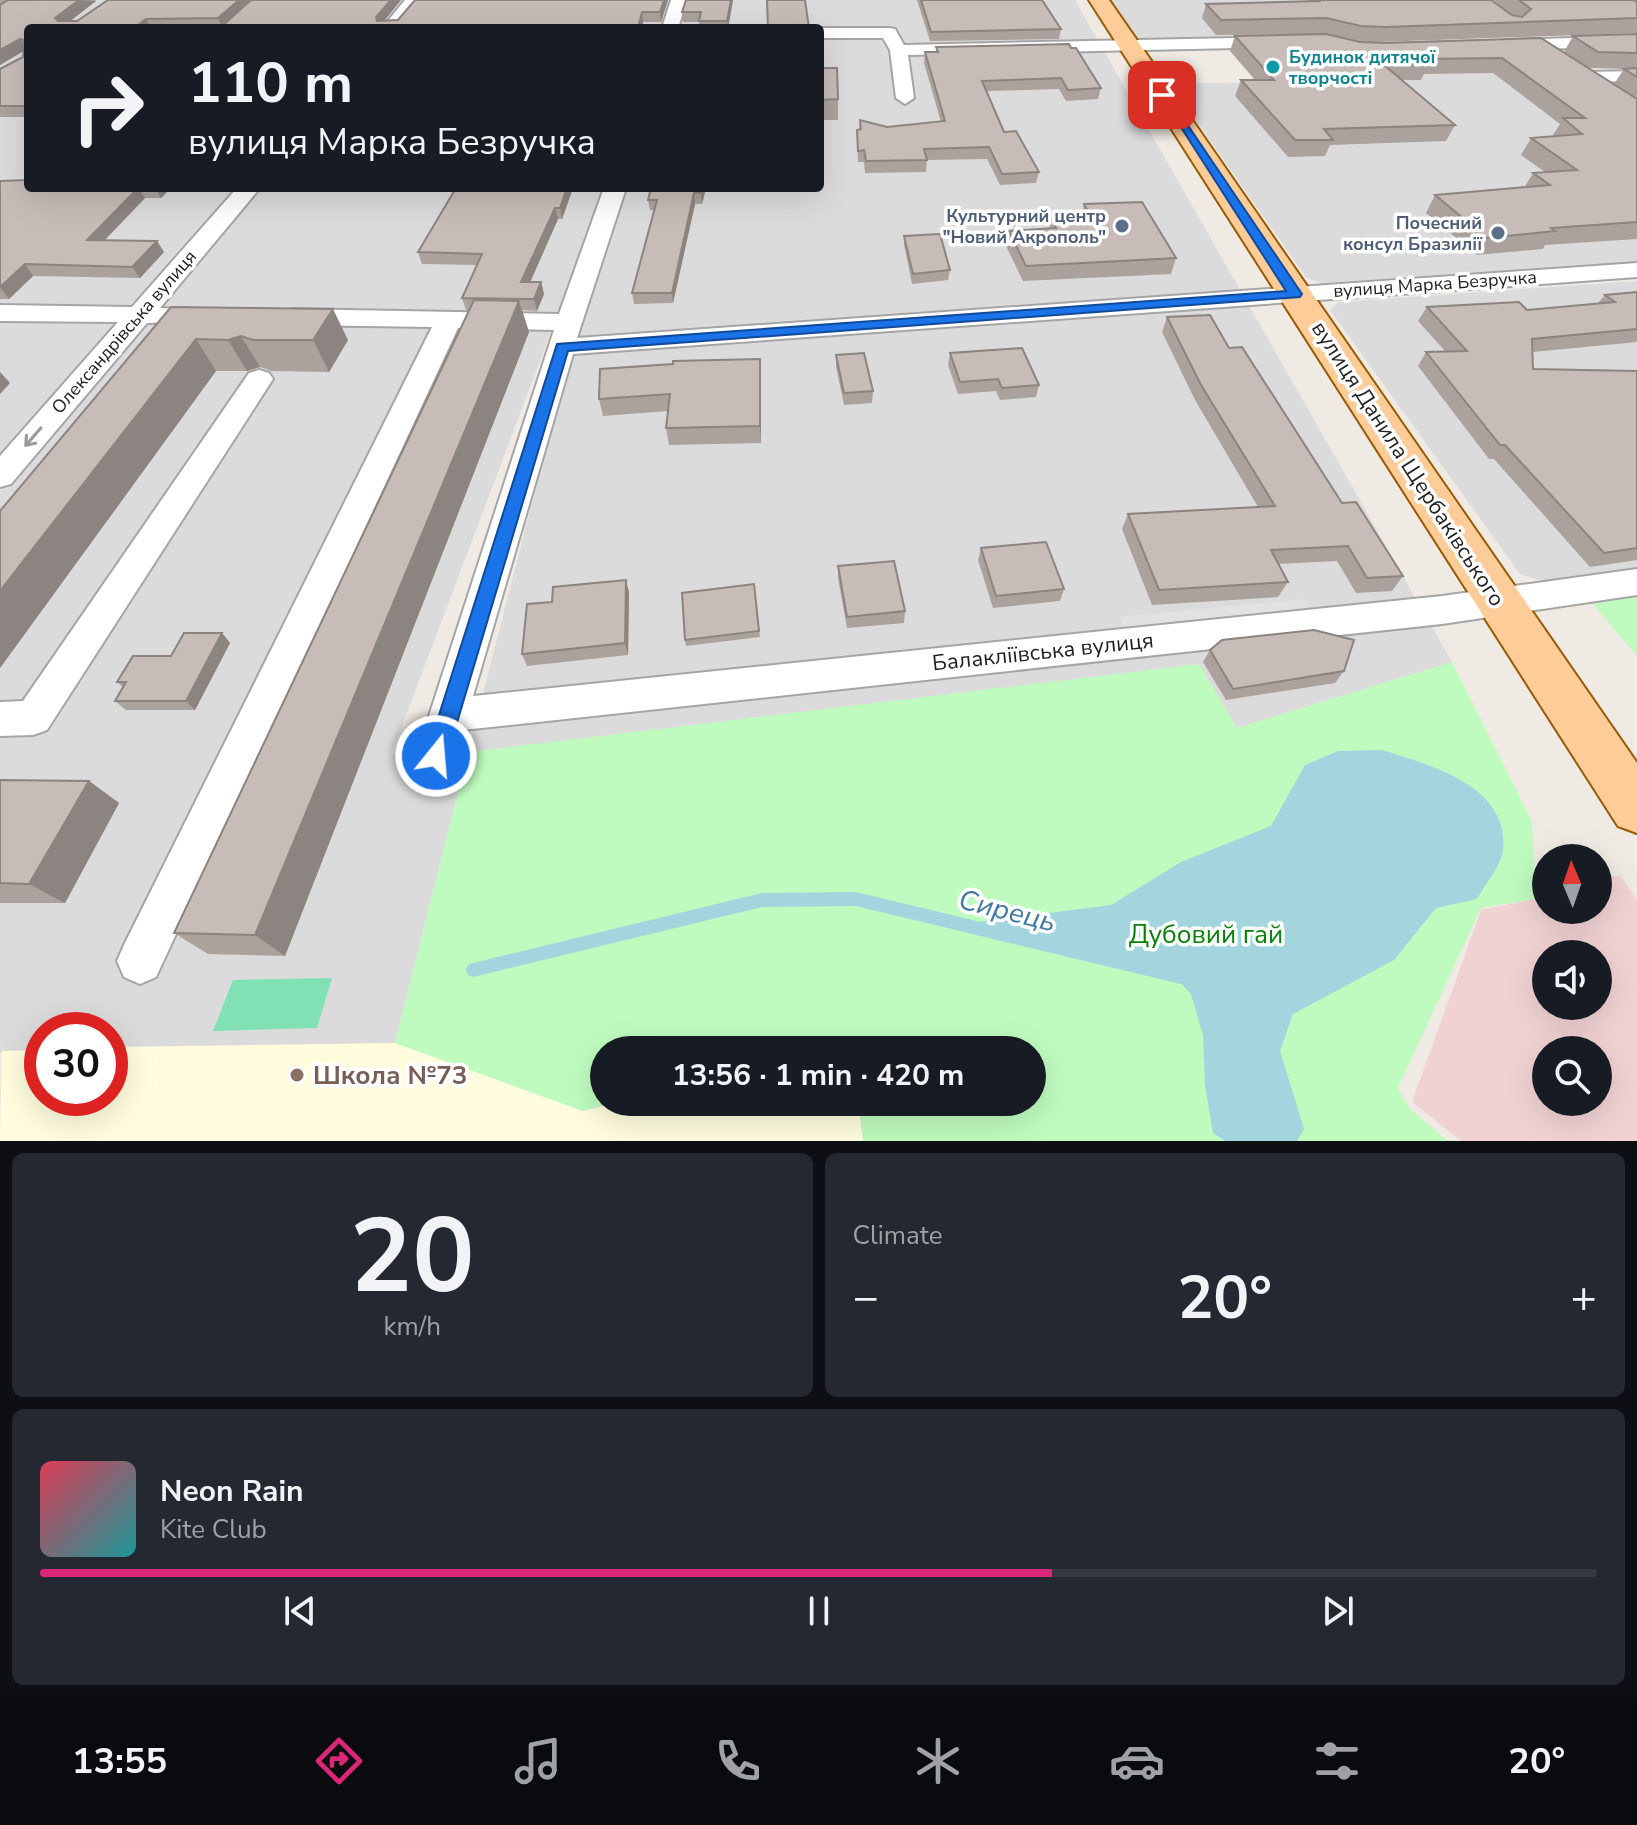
<!DOCTYPE html>
<meta charset="utf-8">
<style>
:root{--surface:#171b24;--page:#242831;--text:#f1f3f6;--muted:#9ea1a6;--line:#363941;--accent:#db2777}
body{margin:0;font-family:"Nunito Sans",sans-serif;background:var(--page);color:var(--text);height:100vh;display:flex;flex-direction:column;font-size:30px;white-space:nowrap}
*{box-sizing:border-box;margin:0}
p{font-size:26px;color:var(--muted)}
.icon{flex:none;width:44px;height:44px;fill:none;stroke:currentColor;stroke-width:2;stroke-linecap:round;stroke-linejoin:round}
.map{position:relative;height:1141px;overflow:hidden}
.sheet{display:flex;flex-direction:column;gap:12px;padding:12px;background:#0d0f14;flex:1}
.sheet>*{flex:none}
.guide{position:absolute;left:24px;top:24px;width:800px;height:168px;border-radius:8px;box-shadow:0 8px 32px #0002;background:#171b24;color:var(--text);overflow:hidden}
.needle{width:52px;rotate:358deg}
.controls{position:absolute;left:1532px;top:844px;display:grid;gap:16px}
.controls a{display:grid;place-items:center;width:80px;height:80px;border-radius:50%;background:var(--surface);box-shadow:0 8px 32px #0002;font-size:40px}
.speed{position:absolute;left:24px;top:1012px;display:flex;gap:16px;font-size:40px;font-weight:700;text-align:center}
.speed>*{display:grid;place-content:center;width:104px;height:104px;border-radius:50%;background:var(--surface);box-shadow:0 8px 32px #0002;line-height:1}
.speed .limit{border:12px solid #d22;background:#fff;color:#111}
.pin{position:absolute;display:grid;place-items:center;width:68px;height:68px;color:#fff;margin:-34px;border-radius:16px;box-shadow:0 4px 12px #0006}
.me{position:absolute;width:88px;margin:-44px;rotate:17deg;stroke-linejoin:round;filter:drop-shadow(0 0 6px #0008)}
.turn{display:flex;align-items:center;gap:28px;height:168px;padding:0 32px;font-size:36px}
.turn .icon{width:104px;height:104px;stroke-width:2.5}
.turn b{display:block;font-size:56px;line-height:68px}
.big{font-size:60px;font-weight:700;line-height:1.1}
.sheet .tile{flex:1;display:flex;flex-direction:column;justify-content:center;gap:12px;min-width:0;padding:0 28px;border-radius:12px;background:var(--page)}
.sheet .dial{align-items:center;gap:0}
.dial b{font-size:104px;line-height:1}
.song{display:flex;align-items:center;gap:24px}
.cover{width:96px;height:96px;border-radius:12px;background:linear-gradient(135deg,hsl(350 70% 55%),hsl(180 70% 35%))}
.played{height:8px;border-radius:4px;background:linear-gradient(90deg,var(--accent) 65%,var(--line) 65%)}
.keys{display:flex;justify-content:space-around;direction:ltr}
.heat{display:flex;justify-content:space-between;align-items:center;font-size:44px;direction:ltr}
.sheet .tiles{flex:1;display:grid;gap:12px;grid-template-columns:1fr 1fr}
.tile:last-child{grid-column:span 2}
.trip{position:absolute;left:590px;top:1036px;width:456px;height:80px;border-radius:40px;background:var(--surface);box-shadow:0 8px 32px #0002;font-weight:700;line-height:80px;text-align:center}
.tab-bar{display:flex;height:128px;justify-content:space-around;align-items:center;background:#090b0e;color:var(--muted)}
.tab-bar .icon{width:56px;height:56px}
.tab-bar .selected{color:var(--accent)}
.tab-bar b{font-size:36px;color:var(--text)}
.map>svg:first-child{display:block}
.residential{fill:#dcdbdb;fill-rule:evenodd}
.commercial{fill:#f1d2d3;fill-rule:evenodd}
.education{fill:#fffddd}
.park{fill:#bffbbf}
.pitch{fill:#7fe1b4}
.parking{fill:#e2e2e2}
.water{fill:#a2d5de}
.lines{fill:none;stroke-linecap:round;stroke-linejoin:round}
.stream{fill:#a2d5de;fill-rule:evenodd}
.minor-casing{stroke:#a5a5a5;stroke-width:4}
.major-casing{stroke:#985b00;stroke-width:4}
.minor{fill:#fff;fill-rule:evenodd}
.major{fill:#fecc99;fill-rule:evenodd}
.wall{fill:#aba29d}
.shaded-wall{fill:#8b8480}
.building{fill:#c7bcb7;stroke:#8b8480;stroke-width:2}
.oneway{stroke:#9a9a9a}
.route{fill:#1a73e8;stroke:#114b97;stroke-width:2}
.culture-dot{fill:#0f9aa8;stroke:#fff;stroke-width:3}
.service-dot{fill:#5c6f8a;stroke:#fff;stroke-width:3}
.education-dot{fill:#8d6e63;stroke:#fff;stroke-width:3}
.labels{text-anchor:middle;dominant-baseline:central;stroke-width:7;stroke-linejoin:round;paint-order:stroke}
.far-culture-label{font-size:18px;font-weight:bold;fill:#0d838f;stroke:#fff;text-anchor:start}
.far-service-label{font-size:18px;font-weight:bold;fill:#4e5e75;stroke:#fff;text-anchor:end}
.far-street-label{font-size:18px;fill:#1e1e1e;stroke:#fff}
.street-label{font-size:22px;fill:#1e1e1e;stroke:#fff}
.near-park-label{font-size:26px;fill:#08800a;stroke:#fff}
.near-education-label{font-size:26px;font-weight:bold;fill:#785e54;stroke:#fff;text-anchor:start}
.near-water-label{font-size:28px;font-style:italic;fill:#4278a0;stroke:#fff}
</style>
<div class="map">
<svg width="1637" height="1141" viewBox="0 0 1637 1141">
<rect width="100%" height="100%" fill="#efeae3"/>
<g class="residential">
<path d="M0,0h1075l377,662 -215,66 -769,24 -73,291 -285,6v-19h-68v20l-42,3v-563l142,-169 410,8 -161,426 77,-3 111,-433 -445,-9 -134,154zM28,28h792v160h-792z"/>
<path d="M1111,0h361l-164,37 -169,3z"/>
<path d="M1530,47l107,69v146l-316,21 -15,-6 -136,-193 208,-4z"/>
<path d="M1637,281v292l-86,11 -31,-10 -190,-264 8,-8z"/>
</g>
<path class="commercial" d="M1621,876l16,25v240h-176l-49,-39 69,-192 53,-11 4,-19h8v30h52v-33zM1546,954h52v52h-52zM1546,1050h52v52h-52z"/>
<path class="education" d="M395,1043l187,68 38,-9h238l5,39h-863l2,-90 40,-1v48h68v-51z"/>
<g class="park">
<path d="M1637,589v67l-50,-59z"/>
<path d="M1452,662l80,159 3,78 -54,9 -83,180 10,19 40,34h-585l-5,-39h174v-52h-181l-1,-6 -24,6h-222v52h16l-37,9 -188,-68 73,-291 731,-88 38,64z"/>
</g>
<path class="pitch" d="M332,978l-15,50 -104,3 20,-51z"/>
<path class="parking" d="M1304,599l11,20 -187,18 -9,-20z"/>
<path class="water" d="M1382,750c47,15 127,35 121,99 -1,16 -19,37 -26,50l-41,9 -42,52 -101,54 -13,37 24,78 -7,12h-72l-12,-8 -8,-48 -2,-50 -12,-41 -27,-28 -193,-43 140,-18 70,-43 90,-36 34,-61 33,-14z"/>
<g class="lines">
<path class="stream" d="M856,892l329,79 5,2 2,5 -2,5 -5,2 -329,-79 -94,1 -289,70 -5,-2 -2,-5 2,-5 5,-2 289,-70z"/>
<g class="minor-casing">
<g id="minor">
<path d="M405,0h17l-23,28h-17z"/>
<path d="M671,0h16l-9,28h-16z"/>
<path d="M820,28h69l6,1 9,16 374,-8 9,5 -9,5 -370,8 6,43 -9,6 -9,-6 -6,-48 -7,-12h-63z"/>
<path d="M1637,36v10l-132,4 -9,-5 9,-5z"/>
<path d="M1637,71v10l-52,1 -9,-5 9,-5z"/>
<path d="M237,188h23l-100,120 61,3 4,5 -4,5 -74,2 -136,161 -11,3v-31l118,-134 -118,-1v-16l132,2z"/>
<path d="M604,188h22l-49,150 1060,-75v14l-1064,77 -100,342 969,-100 195,-27v26l-195,29 -979,106 -13,39 -14,5 -14,-5 -6,-13 138,-426 -96,-2 -302,649 -16,7 -16,-7 -7,-16 7,-16 308,-618 -140,-2 -9,-3 -4,-5 4,-5 9,-3 267,5z"/>
<path d="M259,370l10,3 4,6 -226,351 -14,5 -33,1v-34l23,-1 226,-328z"/>
</g>
</g>
<g class="major-casing">
<path id="major" d="M1089,0h20l528,763v70l-19,-7z"/>
</g>
<use href="#minor" class="minor"/>
<use href="#major" class="major"/>
</g>
<g class="wall">
<path d="M0,0h95l1,1 -26,20h7l31,-21h293l-17,21 284,-21 -7,22h-18l-1,6h-614v89h-28v-48l23,-12v-6l-23,14z"/>
<path d="M686,0h47l-5,28h-29v-6h-16l-1,-10z"/>
<path d="M917,0h125l19,29 -2,10 -129,2z"/>
<path d="M1307,0h184l21,15 -19,-15h144v33l-258,9 162,-4 73,46 10,-15h3l-38,-1 -25,-16 9,-16 64,-2v205l-92,6 -2,4 -66,6 -51,-42 9,-18 89,-7 9,-15 12,-1 -24,-17 10,-17 23,-2 -1,-1 7,-11 -67,-51 -69,1 -3,6h-19l53,45 -9,16 -116,4 -5,11 -37,1 -53,-61 6,-16h14l-25,-29 5,-15 88,-2 -107,1 -14,-17 4,-14 100,-2z"/>
<path d="M936,47l165,41 -3,11 -32,2 -7,-12 -72,2 17,41 35,40 -3,11 -36,2 -13,-26 -60,1 -1,12 -61,1 -1,-11h-6l-1,-32 2,-1 1,-9 27,7 54,-5 -17,-59 1,-11h11z"/>
<path d="M820,68l18,31v21h-18z"/>
<path d="M0,181l171,7 -10,10h-16l-40,42 59,12 -24,26 -107,-2 -24,23h-9z"/>
<path d="M573,188l-11,31h-4l-28,63h11l3,12 -7,17 -15,-1 7,22 -244,624 -77,-2 -34,-21 296,-623h-4l-4,-12 15,-33 -55,-1 -4,-12z"/>
<path d="M706,188l-4,16h-7l-22,99 -39,1 -2,-11 22,-83h-4l-2,-10z"/>
<path d="M1084,204l92,54 -5,16 -148,7 -17,-35 3,-15 40,-2 2,-10 30,-1z"/>
<path d="M904,236l46,34 -2,10 -36,4 -8,-39z"/>
<path d="M1637,292v50l-104,10v17l104,2v189l-47,7 -96,-108h-5l-71,-93 8,-14 19,-1 -27,-30 9,-14 100,3 71,-7 7,-8z"/>
<path d="M171,307l177,33 -19,32 -57,-1 -12,-4 -13,4h-31l-216,297v-157z"/>
<path d="M1167,317l62,31 113,155 61,73 -11,15 -36,2 -19,-32 -59,3 10,18 -10,15 -126,8 -30,-76 6,-15 130,-7 -63,-107 -33,-68z"/>
<path d="M950,353l89,32 -3,12 -36,3 -4,-9 -38,3 -10,-29z"/>
<path d="M836,355l37,36 -1,12 -28,2 -8,-38z"/>
<path d="M761,376v67l-92,2 -3,-17 2,-17 -65,5 -4,-17z"/>
<path d="M981,548l83,41 -4,12 -67,7 -15,-48z"/>
<path d="M838,566l67,45 -1,12 -57,5 -9,-50z"/>
<path d="M754,584l6,53 -74,9 -1,-6z"/>
<path d="M629,592l-1,63 -101,11 -5,-12 30,-52z"/>
<path d="M222,633l8,10 -35,67h-69l-11,-9 8,-14 -6,-5z"/>
<path d="M1210,650l134,21 -9,12 -109,17 -23,-38z"/>
<path d="M0,780l89,1 30,22 -54,100h-65z"/>
</g>
<g class="shaded-wall">
<path d="M79,0l17,1 -35,27 -6,-10z"/>
<path d="M239,0h16l-32,28 -5,-10z"/>
<path d="M391,0h10l-21,26 -3,-5 -1,-4z"/>
<path d="M664,0h4l-7,22 -1,-10z"/>
<path d="M731,0h2l-5,28 -1,-7z"/>
<path d="M642,12l1,10 -1,6h-4z"/>
<path d="M146,19l5,9h-17z"/>
<path d="M20,39l7,10 -27,16v-15z"/>
<path d="M138,188l7,10 -51,53 -7,-11z"/>
<path d="M155,188h16l-10,10z"/>
<path d="M567,188h6l-11,31 -2,-11z"/>
<path d="M702,188h4l-4,16 -1,-11z"/>
<path d="M694,193l1,11 -22,99 -1,-10z"/>
<path d="M555,208l3,11 -33,75 -4,-12z"/>
<path d="M157,241l7,11 -24,26 -8,-11z"/>
<path d="M25,264l8,12 -24,23 -9,-12z"/>
<path d="M541,282l3,12 -7,17 -3,-12z"/>
<path d="M519,301l10,31 -244,624 -30,-21z"/>
<path d="M333,309l15,31 -19,32 -16,-32z"/>
<path d="M241,336l19,31 -13,4 -19,-31z"/>
<path d="M196,339l20,32 -216,297v-77z"/>
<path d="M760,359l1,17v67l-1,-17z"/>
<path d="M0,372l10,11 -10,11z"/>
<path d="M626,580l3,12 -1,63 -3,-12z"/>
<path d="M222,633l8,10 -35,67 -9,-9z"/>
<path d="M89,781l30,22 -54,100 -36,-19z"/>
</g>
<g class="building">
<path d="M8,0h71l-24,18 3,3h19l31,-21h131l-21,18 -72,1 -12,9h-106v78h-28v-37l23,-12 1,-17 -4,-1 -20,11v-45z"/>
<path d="M251,0h140l-15,17 1,4 21,-1 17,-20h249l-4,12h-18l-4,16h-418z"/>
<path d="M686,0h45l-4,21h-28l2,-9h-19z"/>
<path d="M767,0h38l4,28h-41z"/>
<path d="M921,0h121l19,29 -130,3z"/>
<path d="M1318,0h173l21,15 10,2 9,-8 -12,-9h114l4,2v16l-251,9 -25,-1 -35,-8 -105,2 -15,-16 113,-3z"/>
<path d="M1326,34l34,8 26,1 155,-5 96,61v123l-86,6 4,3 -68,7 -52,-43 115,-10 -17,-12 44,-3 -46,-32 51,-4 -19,-16h22l-83,-60 -80,1 7,5 -45,1 71,60 -131,4 9,11h-38l-54,-60h33l-39,-44z"/>
<path d="M1637,34v19l-39,-1 -25,-16z"/>
<path d="M1069,44l2,4h5l25,40 -33,2 -7,-12 -79,3 22,51 12,-1 23,41 -37,2 -13,-27 -65,2 3,11 -61,1 -2,-11 -6,1 -1,-21 4,-1 -1,-9 27,7 58,-6 -20,-69h13l-2,-5z"/>
<path d="M820,68h17l1,31 -18,1z"/>
<path d="M1637,68v9l-13,-8z"/>
<path d="M28,180v8h110l-51,52 70,1 -25,26 -107,-3 -25,23v-106z"/>
<path d="M456,188h111l-7,20h-5l-34,74h20l-7,17 -72,-1 20,-44 -64,-2z"/>
<path d="M651,188h51l-1,5h-7l-22,100h-40l25,-93h-9z"/>
<path d="M1142,202l34,56 -150,8 -17,-35 47,-3 -5,-9 40,-2 -7,-13z"/>
<path d="M940,234l10,36 -37,4 -9,-38z"/>
<path d="M1637,292v37l-105,10 1,30 104,2v177l-33,5 -99,-108h-5l-74,-93 41,-1 -40,-44 92,-5 8,8 88,-8 -10,-7z"/>
<path d="M474,300l45,1 -264,634 -81,-2z"/>
<path d="M171,307l162,2 -20,31h-60l-12,-4 -13,4 -32,-1 -196,252v-80z"/>
<path d="M1210,315l19,33 13,-1 100,156 14,-1 47,74 -36,2 -19,-32 -77,4 17,32 -129,8 -31,-76 147,-8 -74,-121 -34,-68z"/>
<path d="M1022,348l17,37 -37,3 -4,-9 -38,3 -10,-29z"/>
<path d="M864,353l9,38 -29,2 -8,-38z"/>
<path d="M760,359v67l-94,2 4,-34 -71,5 1,-30 73,-5v-3z"/>
<path d="M1046,542l18,47 -68,7 -15,-48z"/>
<path d="M894,561l11,50 -58,6 -9,-51z"/>
<path d="M626,580l-1,63 -103,11 5,-50 25,-2 1,-15z"/>
<path d="M754,584l5,47 -74,9 -3,-47z"/>
<path d="M1314,630l40,10 -10,31 -111,18 -23,-39 12,-10z"/>
<path d="M184,633h38l-36,68h-71l11,-19h-9l16,-26h38z"/>
<path d="M0,780l89,1 -60,103 -29,-1z"/>
</g>
<defs><path id="oneway-shaft" d="M-6 0H5M1.5-3L5.5 0L1.5 3" fill="none" stroke-width="1.6" stroke-linecap="round" stroke-linejoin="round" transform="scale(2)"/></defs>
<use class="oneway" href="#oneway-shaft" transform="translate(33 437) rotate(131)"/>
<path class="route" d="M1159,93h7l136,201 -2,3 -732,54 -121,405 -3,7 -8,3 -7,-3 -3,-7 131,-412 729,-53z"/>
<circle class="culture-dot" cx="1273" cy="67" r="8"/>
<g class="service-dot">
<circle cx="1122" cy="226" r="8"/>
<circle cx="1498" cy="233" r="8"/>
</g>
<circle class="education-dot" cx="297" cy="1075" r="8"/>
<g class="labels">
<g class="far-culture-label">
<text x="1289" y="57">Будинок дитячої<tspan x="1289" dy="21">творчості</tspan></text>
</g>
<g class="far-service-label">
<text x="1106" y="216">Культурний центр<tspan x="1106" dy="21">"Новий Акрополь"</tspan></text>
<text x="1482" y="223">Почесний<tspan x="1482" dy="21">консул Бразилії</tspan></text>
</g>
<g class="far-street-label">
<text transform="translate(1435 284) rotate(-4)">вулиця Марка Безручка</text>
<text transform="translate(124 332) rotate(-49)">Олександрівська вулиця</text>
</g>
<g class="street-label">
<text transform="translate(1408 464) rotate(57)">вулиця Данила Щербаківського</text>
<text transform="translate(1043 652) rotate(-6)">Балакліївська вулиця</text>
</g>
<g class="near-park-label">
<text x="1206" y="934">Дубовий гай</text>
</g>
<g class="near-education-label">
<text x="313" y="1075">Школа №73</text>
</g>
<g class="near-water-label">
<text transform="translate(1007 911) rotate(14)">Сирець</text>
</g>
</g>
</svg>
<div class="controls">
<a><svg class="needle" viewBox="-14 -14 28 28"><path d="M0-13l5 13h-10z" fill="#e53935"/><path d="M0 13l5-13h-10z" fill="#9ea1a6"/></svg></a>
<a><svg class="icon" aria-label="sound" viewBox="0 0 24 24"><path d="M4 9h4l5-4v14l-5-4H4zM17 9q2 3 0 6"/></svg></a>
<a><svg class="icon" aria-label="search" viewBox="0 0 24 24"><circle cx="10" cy="10" r="6"/><path d="M15 15l6 6"/></svg></a>
</div>
<div class="speed"><div class="limit">30</div></div>
<div class="pin" style="left:1162px;top:95px;background:#d93025"><svg class="icon" aria-label="arrive" viewBox="0 0 24 24"><path d="M6 21V4h12l-3 4 3 4H6"/></svg></div>
<svg class="me" style="left:436px;top:756px" viewBox="-20 -20 40 40"><circle r="17" fill="#1a73e8" stroke="#fff" stroke-width="3"/><path d="M0-11L8 9 0 5-8 9z" fill="#fff"/></svg>
<div class="trip">13:56 · 1 min · 420 m</div>
<div class="guide">
<div class="turn"><svg class="icon" aria-label="right" viewBox="0 0 24 24"><path d="M7 20v-9h11M14 6l5 5-5 5"/></svg><div><b>110 m</b>вулиця Марка Безручка</div></div>
</div>
</div>
<section class="sheet">
<div class="tiles">
<div class="tile dial"><b>20</b><p>km/h</p></div>
<div class="tile"><p>Climate</p>
<div class="heat"><a>−</a><b class="big">20°</b><a>+</a></div>
</div>
<div class="tile">
<div class="song"><i class="cover"></i><div><b>Neon Rain</b><p>Kite Club</p></div></div>
<div class="played"></div>
<div class="keys"><svg class="icon" aria-label="previous" viewBox="0 0 24 24"><path d="M18 5L8 12l10 7zM5 5v14"/></svg><svg class="icon" aria-label="pause" viewBox="0 0 24 24"><path d="M8 5v14M16 5v14"/></svg><svg class="icon" aria-label="next" viewBox="0 0 24 24"><path d="M6 5l10 7-10 7zM19 5v14"/></svg></div>
</div>
</div>
</section>
<nav class="tab-bar">
<b>13:55</b>
<svg class="icon selected" aria-label="directions" viewBox="0 0 24 24"><path d="M12 3l9 9-9 9-9-9zM9 14v-3h6M13 9l2 2-2 2"/></svg>
<svg class="icon" aria-label="music" viewBox="0 0 24 24"><path d="M9 18V5l10-2v13"/><circle cx="6" cy="18" r="3"/><circle cx="16" cy="16" r="3"/></svg>
<svg class="icon" aria-label="phone" viewBox="0 0 24 24"><path d="M5 4h4l2 5-3 2q2 4 5 5l2-3 5 2v4C11 20 4 13 5 4z"/></svg>
<svg class="icon" aria-label="climate" viewBox="0 0 24 24"><path d="M12 3v18M4 7l16 10M4 17L20 7"/></svg>
<svg class="icon" aria-label="car" viewBox="0 0 24 24"><path d="M5 17H2v-5l4-1 3-4h7l3 4 3 1v5h-3M9 17h6M6 11h13"/><circle cx="7" cy="17" r="2"/><circle cx="17" cy="17" r="2"/></svg>
<svg class="icon" aria-label="filters" viewBox="0 0 24 24"><path d="M4 7h16M4 17h16"/><circle cx="9" cy="7" r="2"/><circle cx="15" cy="17" r="2"/></svg>
<b>20°</b>
</nav>
